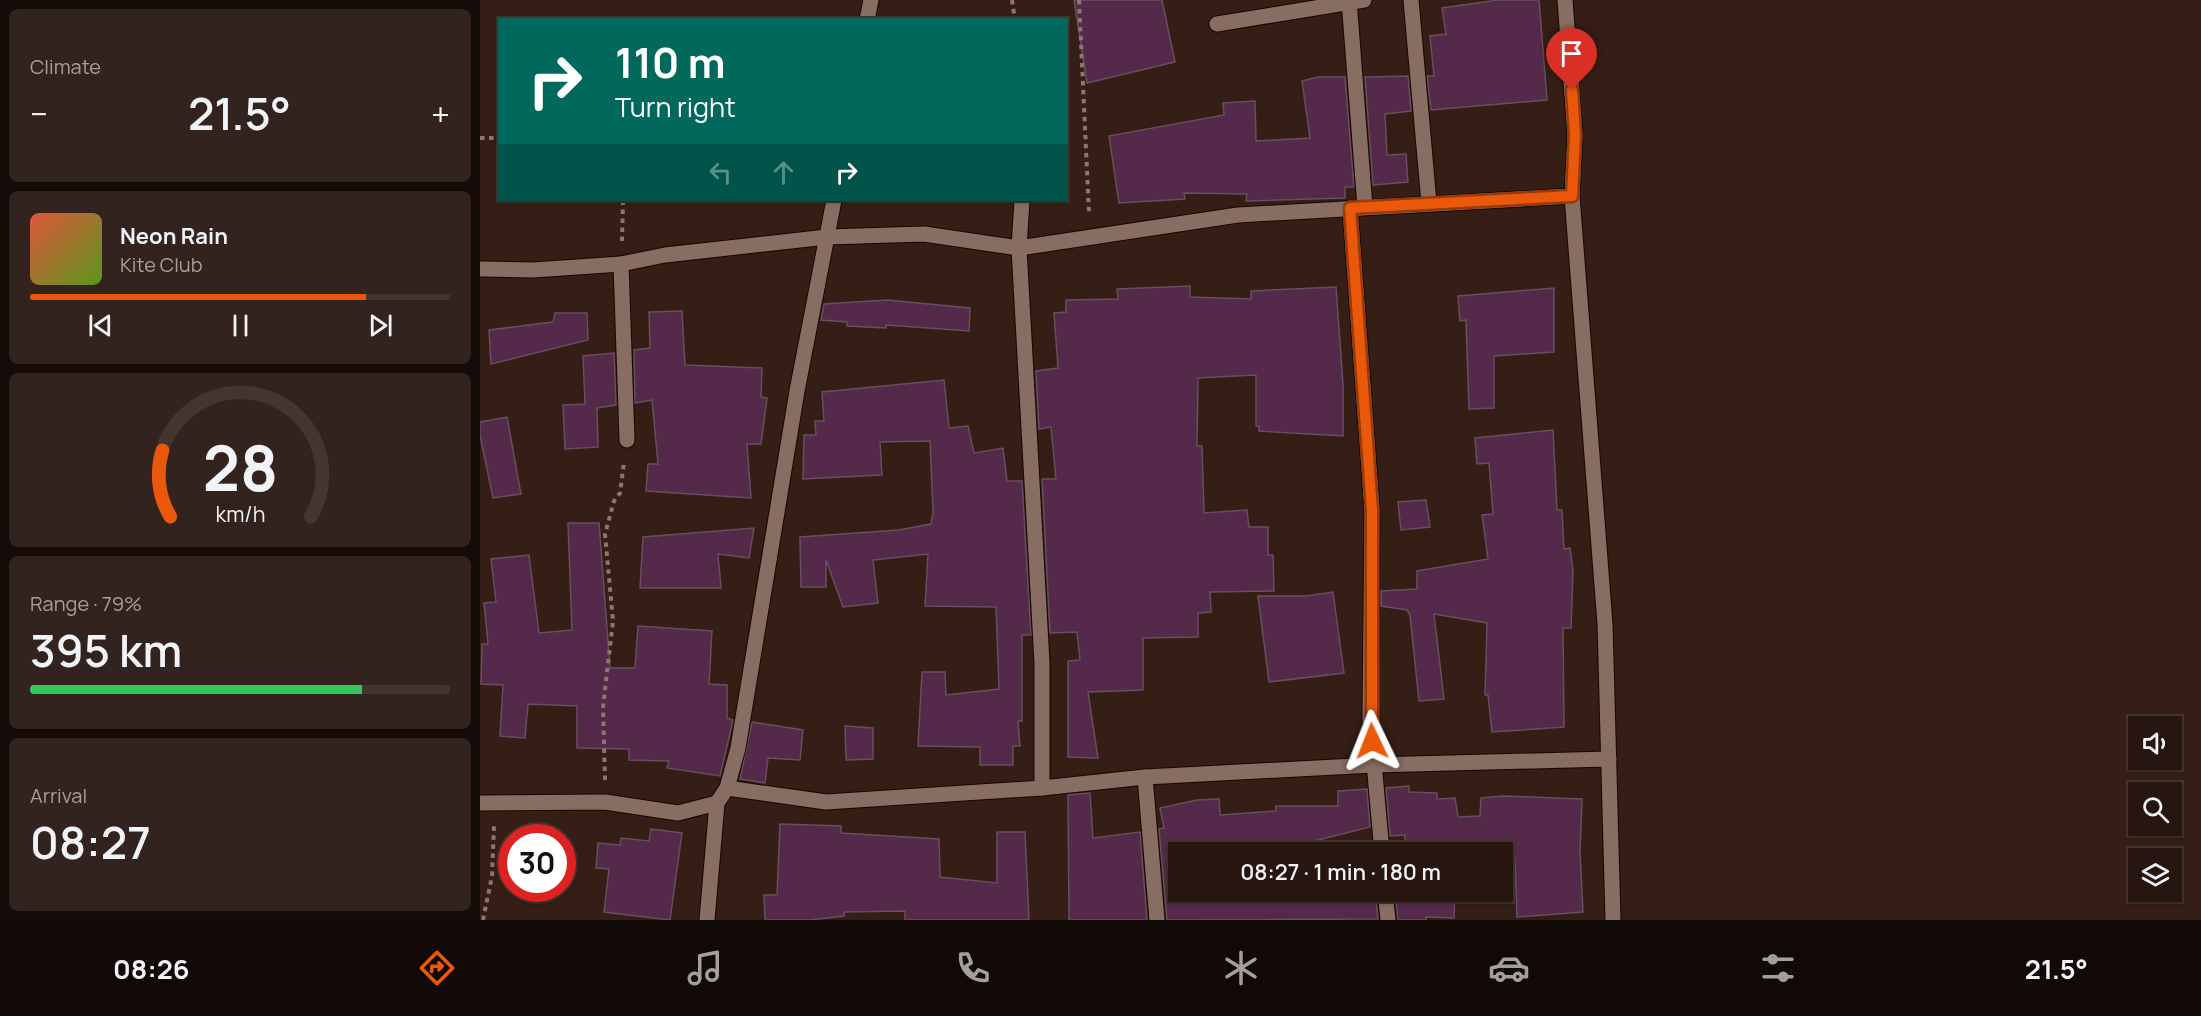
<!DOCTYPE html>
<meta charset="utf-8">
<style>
:root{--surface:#271610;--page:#33231e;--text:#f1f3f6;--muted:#a49f9f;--line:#433530;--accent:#ea580c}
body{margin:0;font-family:Manrope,sans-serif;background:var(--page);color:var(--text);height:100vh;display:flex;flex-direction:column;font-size:22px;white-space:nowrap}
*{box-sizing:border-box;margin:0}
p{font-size:20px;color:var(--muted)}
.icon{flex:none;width:33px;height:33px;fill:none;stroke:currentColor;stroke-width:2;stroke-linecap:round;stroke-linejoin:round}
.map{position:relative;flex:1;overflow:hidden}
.panel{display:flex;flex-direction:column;gap:9px;padding:9px;background:#150c09;width:480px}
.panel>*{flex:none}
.banner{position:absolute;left:18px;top:18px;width:570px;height:183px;border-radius:0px;box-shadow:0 2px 4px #0004,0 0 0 2px var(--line);background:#00695c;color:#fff;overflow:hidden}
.controls{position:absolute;left:1648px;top:716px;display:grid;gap:12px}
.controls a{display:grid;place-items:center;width:54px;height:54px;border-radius:0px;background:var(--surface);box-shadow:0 2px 4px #0004,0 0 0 2px var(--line);font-size:30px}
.speed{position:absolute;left:18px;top:824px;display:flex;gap:12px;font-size:30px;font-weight:700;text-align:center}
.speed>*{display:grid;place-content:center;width:78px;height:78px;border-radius:50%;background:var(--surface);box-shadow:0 2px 4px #0004,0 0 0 2px var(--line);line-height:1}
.speed .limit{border:9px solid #d22;background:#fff;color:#111}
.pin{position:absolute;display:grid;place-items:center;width:51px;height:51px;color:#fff;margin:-62px -26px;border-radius:50% 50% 50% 0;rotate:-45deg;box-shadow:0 0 6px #0007}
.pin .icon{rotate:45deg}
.me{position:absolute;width:66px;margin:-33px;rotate:358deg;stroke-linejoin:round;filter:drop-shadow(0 0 4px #0008)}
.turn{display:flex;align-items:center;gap:21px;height:126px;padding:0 18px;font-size:27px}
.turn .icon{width:78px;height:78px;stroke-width:2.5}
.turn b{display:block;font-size:42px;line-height:51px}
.lanes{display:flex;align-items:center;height:57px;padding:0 18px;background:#0003;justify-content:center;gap:30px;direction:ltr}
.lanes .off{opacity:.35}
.big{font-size:45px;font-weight:600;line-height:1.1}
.panel .widget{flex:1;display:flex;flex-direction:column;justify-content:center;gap:9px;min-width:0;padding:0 21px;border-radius:9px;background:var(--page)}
.panel .dial{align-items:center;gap:0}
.dial svg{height:156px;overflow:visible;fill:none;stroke:var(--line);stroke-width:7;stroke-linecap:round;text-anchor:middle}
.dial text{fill:var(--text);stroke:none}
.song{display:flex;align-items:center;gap:18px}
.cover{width:72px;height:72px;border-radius:9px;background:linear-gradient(135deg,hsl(10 70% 55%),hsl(90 70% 35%))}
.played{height:6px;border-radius:3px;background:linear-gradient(90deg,var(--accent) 80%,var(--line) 80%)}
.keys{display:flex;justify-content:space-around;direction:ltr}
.heat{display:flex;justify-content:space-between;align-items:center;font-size:33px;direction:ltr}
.charge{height:9px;border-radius:4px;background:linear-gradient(90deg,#34c759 79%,var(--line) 0)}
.trip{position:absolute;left:688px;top:842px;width:345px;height:60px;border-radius:0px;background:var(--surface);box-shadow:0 2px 4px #0004,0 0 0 2px var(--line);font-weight:600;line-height:60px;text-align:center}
.tab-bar{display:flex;height:96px;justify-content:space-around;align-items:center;background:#100906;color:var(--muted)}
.tab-bar .icon{width:42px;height:42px}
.tab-bar .current{color:var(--accent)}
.tab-bar b{font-size:27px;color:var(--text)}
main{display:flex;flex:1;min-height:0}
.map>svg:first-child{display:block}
.building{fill:#552949;stroke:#664f5e;stroke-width:1.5}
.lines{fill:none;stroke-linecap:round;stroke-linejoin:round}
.street-casing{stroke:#1a0702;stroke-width:17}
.path{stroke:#8a7770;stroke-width:4;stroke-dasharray:4.5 4.5;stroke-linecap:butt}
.street{stroke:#886d63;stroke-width:15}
.route-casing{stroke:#983908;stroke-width:15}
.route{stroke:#ea580c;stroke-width:10}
</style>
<main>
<section class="panel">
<div class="widget"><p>Climate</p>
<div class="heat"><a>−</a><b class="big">21.5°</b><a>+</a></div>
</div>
<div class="widget">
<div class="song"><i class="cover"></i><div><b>Neon Rain</b><p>Kite Club</p></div></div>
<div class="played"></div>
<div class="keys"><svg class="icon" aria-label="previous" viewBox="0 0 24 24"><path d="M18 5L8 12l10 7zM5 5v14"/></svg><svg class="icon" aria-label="pause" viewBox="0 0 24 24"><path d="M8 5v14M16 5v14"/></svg><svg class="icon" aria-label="next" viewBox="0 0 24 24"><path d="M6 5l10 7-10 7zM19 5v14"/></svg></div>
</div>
<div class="widget dial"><svg viewBox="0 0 100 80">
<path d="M14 69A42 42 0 1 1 86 69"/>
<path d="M14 69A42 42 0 0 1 10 35" stroke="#ea580c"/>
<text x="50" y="56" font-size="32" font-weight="700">28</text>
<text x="50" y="72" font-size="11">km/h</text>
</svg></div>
<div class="widget"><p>Range · 79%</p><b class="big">395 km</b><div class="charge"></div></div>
<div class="widget"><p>Arrival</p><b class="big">08:27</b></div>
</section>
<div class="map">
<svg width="1721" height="920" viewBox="0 0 1721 920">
<rect width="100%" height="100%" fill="#341e15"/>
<g class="building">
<path d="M594,0h88l13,62 -88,21z"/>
<path d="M1018,0h41l8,100 -116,10 -4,-34h7l-4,-40 16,-2 -4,-26z"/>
<path d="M928,76l3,35 -26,3 2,41 19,-1 2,28 -35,3 -8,-108z"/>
<path d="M838,77h27l9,110h-9v11l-99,3 1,-7 -63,-1 1,6 -66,4 -10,-67 115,-21 -1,-12 32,-2 1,40 54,-3 -8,-57z"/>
<path d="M710,286v11l61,2v-8l85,-4 7,97v52l-84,-5v-5h-3v-51l-58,3 -1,68h5l2,67 43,-3 2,17h19v28h5l1,36 -64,1 1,20 -13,1v24l-55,1v52l-55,2 10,66 -30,-1v-96l12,-1 -3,-28 -27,1 -8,-154h14l-5,-52 -12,2 -3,-58 22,-3 -4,-55 12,-1v-12l52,-1 -1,-10z"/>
<path d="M1074,288v64l-60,4v52l-25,1 -3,-89 -6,1 -2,-25z"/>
<path d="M407,300l83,8 -1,23 -83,-6v3l-39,-2v-4l-26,-2 3,-16z"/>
<path d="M202,311l3,54 77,3 -1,29 6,1 -6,46h-14l4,54 -105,-7 2,-27h10l-6,-64 -17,3 -1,-53 16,-2 -1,-36z"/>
<path d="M75,313h32l1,27 -97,24 -2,-34 64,-8z"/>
<path d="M134,353l2,52 -19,3 1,39 -33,2 -2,-44 22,-1 -2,-48z"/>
<path d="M464,380l5,48 19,-2 6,27 29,-5 4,33h15l9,154h-9v86h-4l2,25h-7v19h-33v-18l-62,-1 4,-74h23l1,23 53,-6 -3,-82 -71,-1 3,-52 -55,6 5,43 -35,4 -17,-47v27h-25l-1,-50 99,-7 32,-6 2,-12 -3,-71 -50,1 2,33 -79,4 1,-44h12l-1,-14h9l-2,-29z"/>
<path d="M27,417l14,77 -28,4 -13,-63v-13z"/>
<path d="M1073,430l4,80h5l2,39 6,-1 3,23 -2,57h-8l1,99 -72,5 -4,-37h-3l2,-72 -53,-9 10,85 -25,2 -9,-86 -3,-5 -26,-4v-15l36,-2v-18l71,-12 -6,-44 11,-1 -4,-51 -12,1 -2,-26z"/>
<path d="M946,500l4,27 -29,3 -3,-28z"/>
<path d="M88,523h31l11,145h25l3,-42 74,5 -3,53 18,1v33l6,2 -13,56 -53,-8 2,-7 -40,-1v-11l-52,-1v-42l-49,-2 -3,34 -25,-2 3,-51 -22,-1 1,-40h6l-4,-41 12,-1 -5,-43 38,-4 10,78 33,-3z"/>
<path d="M274,528l-5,30 -31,-4 3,34h-81l3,-51z"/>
<path d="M853,592l11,81 -75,9 -11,-86h48z"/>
<path d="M272,722l51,8 -3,30 -32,-2 -3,25 -25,-4z"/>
<path d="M365,726l28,2v31l-27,1z"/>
<path d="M929,786v6l28,1v6l18,-1 3,19 22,-1 1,-18 22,-2 79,3 -2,53 3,60 -66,5 -2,-59h-12v-6h-98v-17l-15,1 -4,-48z"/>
<path d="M887,789l3,38 -60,15 1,10h-132v39h196l3,28 -211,1 -8,-91 5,-1 -4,-20 37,-8 22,-1 1,16 56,-4v-5h62v-15z"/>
<path d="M610,793l3,45 47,-6 7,88h-78l-1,-125z"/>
<path d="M300,824l61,2v7l98,6 1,38 57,6v-51h28l4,88h-124v-9l-61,1v4l-34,4h-45l-1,-25h13z"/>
<path d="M171,829l31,4 -12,87 -66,-8 5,-43 -13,-1 2,-25 22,2 1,-7 28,3z"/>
<path d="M915,891h60l-1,27 -28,-1v3h-28z"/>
</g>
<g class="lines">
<g class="street-casing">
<g id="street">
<path d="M869,0l16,207"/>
<path d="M931,0l18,203"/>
<path d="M1085,0l10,135 -3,61 33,428 8,296"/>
<path d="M387,20l4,-20"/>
<path d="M737,24l147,-24"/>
<path d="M542,200l-3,48 219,-33 334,-19"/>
<path d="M870,208l22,301 -2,209 12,134"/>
<path d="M141,264l6,176"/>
<path d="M0,269l53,1 88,-6 44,-9 162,-18 97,-3 95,14 23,415v125"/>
<path d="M665,777l12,143"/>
<path d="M247,788l99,14 216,-14 103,-11 228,-12 236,-6"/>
<path d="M0,803l125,-1 73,11 39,-10"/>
<path d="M905,891l3,29"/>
<path d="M227,920l10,-117 10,-15 11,-40 59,-357 37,-191"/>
</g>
</g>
<g class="path">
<path d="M532,0l3,20"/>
<path d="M599,0l10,213"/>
<path d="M0,138h20"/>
<path d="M142,241l1,-41"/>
<path d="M125,780l-2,-73 10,-86 -8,-87 9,-33 6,-8 4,-31"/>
<path d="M3,920l9,-44 2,-50"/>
</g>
<use href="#street" class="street"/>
</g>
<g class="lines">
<g class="route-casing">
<path id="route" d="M892,741v-231l-22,-302 222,-12 3,-61 -3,-45"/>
</g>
<use href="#route" class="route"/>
</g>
</svg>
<div class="controls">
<a><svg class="icon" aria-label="sound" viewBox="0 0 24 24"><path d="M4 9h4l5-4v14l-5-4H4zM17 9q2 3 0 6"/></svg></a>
<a><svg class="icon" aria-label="search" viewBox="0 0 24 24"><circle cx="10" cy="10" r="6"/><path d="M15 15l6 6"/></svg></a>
<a><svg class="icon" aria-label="layers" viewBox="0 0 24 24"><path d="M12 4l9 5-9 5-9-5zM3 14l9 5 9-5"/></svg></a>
</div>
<div class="speed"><div class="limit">30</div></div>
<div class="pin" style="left:1092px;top:90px;background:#d93025"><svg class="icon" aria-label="arrive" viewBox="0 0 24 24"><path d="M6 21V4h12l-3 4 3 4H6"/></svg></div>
<svg class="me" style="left:892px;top:741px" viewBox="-20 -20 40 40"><path d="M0-17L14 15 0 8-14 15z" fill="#ea580c" stroke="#fff" stroke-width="4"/></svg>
<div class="trip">08:27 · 1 min · 180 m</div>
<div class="banner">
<div class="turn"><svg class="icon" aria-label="right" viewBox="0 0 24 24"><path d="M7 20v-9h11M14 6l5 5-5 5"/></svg><div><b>110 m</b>Turn right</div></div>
<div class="lanes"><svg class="icon off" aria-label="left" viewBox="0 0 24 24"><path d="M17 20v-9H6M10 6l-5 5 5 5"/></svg><svg class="icon off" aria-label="ahead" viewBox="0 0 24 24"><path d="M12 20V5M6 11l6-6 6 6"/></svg><svg class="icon" aria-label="right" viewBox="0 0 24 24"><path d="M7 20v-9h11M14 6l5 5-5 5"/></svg></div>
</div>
</div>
</main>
<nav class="tab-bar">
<b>08:26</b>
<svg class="icon current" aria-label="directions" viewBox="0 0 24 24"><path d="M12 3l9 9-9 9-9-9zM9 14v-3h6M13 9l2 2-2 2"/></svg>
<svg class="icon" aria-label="music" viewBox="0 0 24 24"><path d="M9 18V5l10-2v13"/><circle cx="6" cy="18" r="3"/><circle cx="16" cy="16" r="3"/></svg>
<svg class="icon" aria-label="phone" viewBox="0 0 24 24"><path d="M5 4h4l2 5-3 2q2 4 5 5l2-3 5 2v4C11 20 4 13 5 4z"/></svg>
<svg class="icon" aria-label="climate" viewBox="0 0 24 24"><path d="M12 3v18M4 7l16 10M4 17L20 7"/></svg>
<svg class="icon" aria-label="car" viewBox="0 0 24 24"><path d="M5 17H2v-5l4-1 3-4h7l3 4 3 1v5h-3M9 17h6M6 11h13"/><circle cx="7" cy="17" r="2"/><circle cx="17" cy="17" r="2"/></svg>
<svg class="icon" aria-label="filters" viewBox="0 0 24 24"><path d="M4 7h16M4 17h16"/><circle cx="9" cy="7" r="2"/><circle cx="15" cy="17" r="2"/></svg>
<b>21.5°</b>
</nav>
